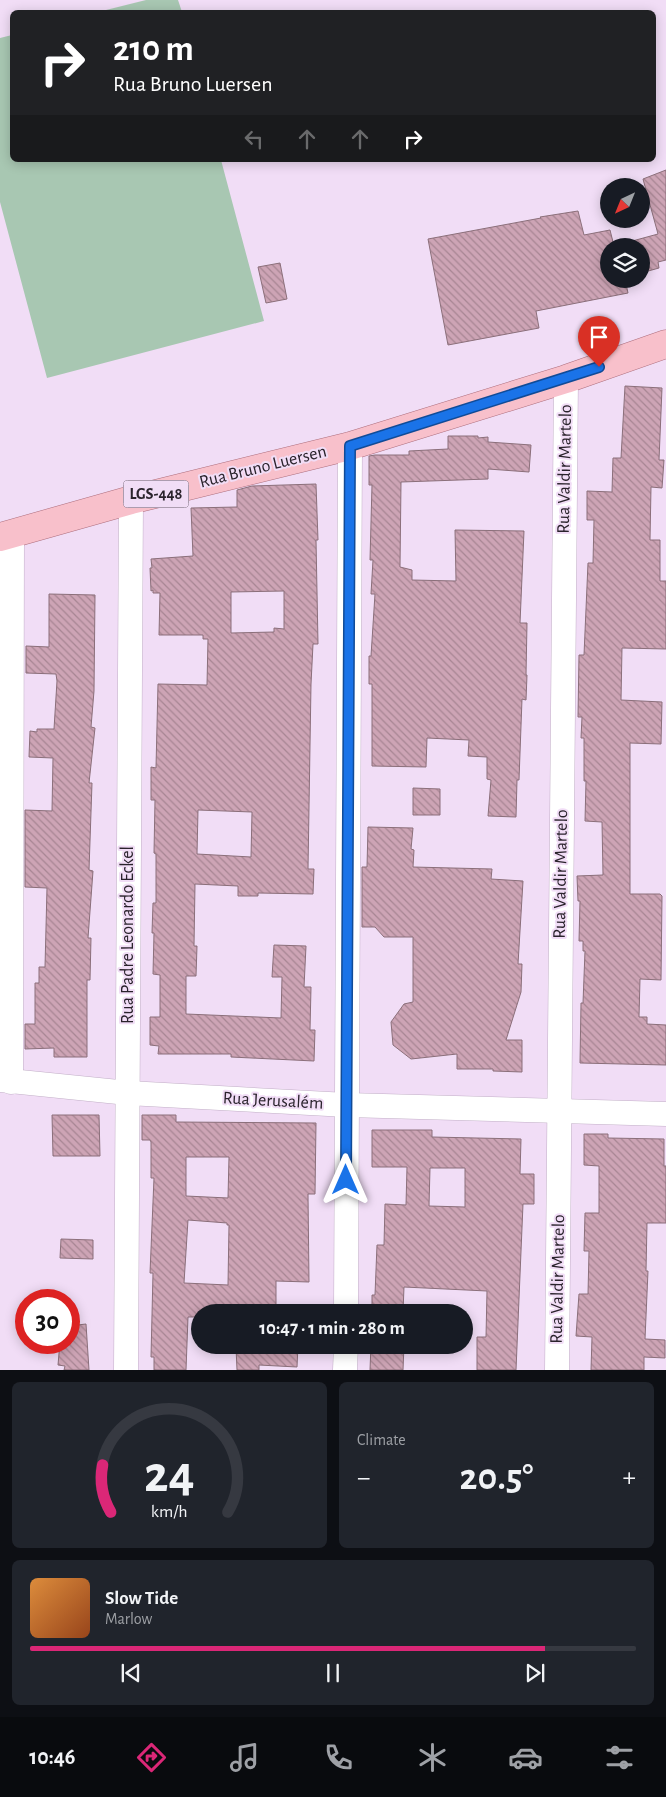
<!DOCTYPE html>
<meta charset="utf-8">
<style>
:root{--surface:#171b24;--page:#20242c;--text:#f1f3f6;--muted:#9ea1a6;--line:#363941;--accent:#db2777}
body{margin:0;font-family:"Alegreya Sans",sans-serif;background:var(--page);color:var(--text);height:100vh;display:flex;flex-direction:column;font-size:19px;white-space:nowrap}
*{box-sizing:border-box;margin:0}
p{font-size:16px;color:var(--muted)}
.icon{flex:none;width:28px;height:28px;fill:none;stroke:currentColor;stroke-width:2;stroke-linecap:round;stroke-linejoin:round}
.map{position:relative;height:1370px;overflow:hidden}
.side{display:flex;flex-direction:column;gap:12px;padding:12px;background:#0d0f14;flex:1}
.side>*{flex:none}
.hud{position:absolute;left:10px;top:10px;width:646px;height:152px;border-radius:8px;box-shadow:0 2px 12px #0003;background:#202124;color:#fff;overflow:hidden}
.needle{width:32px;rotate:223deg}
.controls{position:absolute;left:600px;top:178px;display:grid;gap:10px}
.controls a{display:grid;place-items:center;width:50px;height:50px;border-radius:50%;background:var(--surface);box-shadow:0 2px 12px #0003;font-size:25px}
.speed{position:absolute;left:15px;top:1289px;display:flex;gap:10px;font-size:25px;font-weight:700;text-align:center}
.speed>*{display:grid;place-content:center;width:65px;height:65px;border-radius:50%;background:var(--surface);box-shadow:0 2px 12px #0003;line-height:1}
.speed .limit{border:8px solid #d22;background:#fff;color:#111}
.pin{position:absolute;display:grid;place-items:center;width:42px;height:42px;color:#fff;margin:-51px -21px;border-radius:50% 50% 50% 0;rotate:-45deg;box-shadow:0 0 5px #0007}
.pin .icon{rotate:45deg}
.me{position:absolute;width:55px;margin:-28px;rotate:0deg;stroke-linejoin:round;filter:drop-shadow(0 0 4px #0008)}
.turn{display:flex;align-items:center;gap:18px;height:105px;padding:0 20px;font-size:22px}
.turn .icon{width:65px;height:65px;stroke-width:2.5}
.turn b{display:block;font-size:35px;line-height:42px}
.lanes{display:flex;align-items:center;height:48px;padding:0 20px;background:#0003;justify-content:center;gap:25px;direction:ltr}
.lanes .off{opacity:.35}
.big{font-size:38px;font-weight:600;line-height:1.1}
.side .tile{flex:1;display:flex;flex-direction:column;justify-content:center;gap:8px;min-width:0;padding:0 18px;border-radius:8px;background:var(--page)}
.side .dial{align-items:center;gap:0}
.dial svg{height:130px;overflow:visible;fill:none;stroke:var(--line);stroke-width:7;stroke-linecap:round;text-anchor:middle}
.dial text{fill:var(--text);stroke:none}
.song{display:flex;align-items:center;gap:15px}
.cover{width:60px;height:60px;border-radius:8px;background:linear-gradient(135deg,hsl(30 70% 55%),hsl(20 70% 35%))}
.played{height:5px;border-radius:2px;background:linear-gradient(90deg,var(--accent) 85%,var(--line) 85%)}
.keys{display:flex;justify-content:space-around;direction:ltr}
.heat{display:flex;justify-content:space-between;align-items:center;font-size:28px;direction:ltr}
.side .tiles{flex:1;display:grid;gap:12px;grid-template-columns:1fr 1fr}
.tile:last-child{grid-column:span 2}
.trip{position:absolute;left:191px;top:1304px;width:282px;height:50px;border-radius:25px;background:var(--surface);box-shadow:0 2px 12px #0003;font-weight:600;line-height:50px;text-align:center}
.tabs{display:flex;height:80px;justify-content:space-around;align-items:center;background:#090b0e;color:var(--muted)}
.tabs .icon{width:35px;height:35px}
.tabs .on{color:var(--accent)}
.tabs b{font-size:22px;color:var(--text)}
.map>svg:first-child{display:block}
.green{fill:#a8c7b2}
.building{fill:url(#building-back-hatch);stroke:#8b6f7a;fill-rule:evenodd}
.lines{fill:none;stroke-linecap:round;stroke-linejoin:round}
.minor-casing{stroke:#c2afc7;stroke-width:25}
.major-casing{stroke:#ad6e7d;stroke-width:29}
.minor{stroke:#fff;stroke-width:24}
.major{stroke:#f8c0cb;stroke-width:28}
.route-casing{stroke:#114b97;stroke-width:12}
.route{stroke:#1a73e8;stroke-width:9}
.labels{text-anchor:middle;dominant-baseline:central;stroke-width:4;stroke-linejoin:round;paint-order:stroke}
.shield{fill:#f1ddf6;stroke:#665b69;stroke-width:1}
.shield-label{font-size:16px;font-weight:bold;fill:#2a232c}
.street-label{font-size:18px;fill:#2a232c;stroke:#f1ddf6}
</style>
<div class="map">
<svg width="666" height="1370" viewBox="0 0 666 1370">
<defs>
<pattern id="building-back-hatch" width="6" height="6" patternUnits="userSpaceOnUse" patternTransform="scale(1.25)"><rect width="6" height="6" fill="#cda4b5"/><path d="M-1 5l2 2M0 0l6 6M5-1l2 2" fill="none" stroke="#a78593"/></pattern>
</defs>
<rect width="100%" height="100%" fill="#f1ddf6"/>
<g class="green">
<path d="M146,0h32l4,12h-84z"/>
<path d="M12,35v125h209l43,161 -217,57 -47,-176v-164z"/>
</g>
<g class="building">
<path d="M666,170v90l-8,2 1,6 -18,5v-27h-32v33h16l3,14 -92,18 3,17 -91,17 -20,-106 113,-21 -1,-1 38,-6 6,24 26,-5 4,16 44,-12 -15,-55z"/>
<path d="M280,263l7,36 -21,4 -8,-36z"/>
<path d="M625,386l37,2 -3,72h5l-2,28 -11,-1 -1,53h10v41h6v68l-44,-1 -1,52 41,2 -1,42 -31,-1v151h30l2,2 -1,84 -21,-1 -1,38h8v7l19,1v40l-86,-2 1,-60h2l2,-52h-2v-10h-4l1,-40h-2l-1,-25 26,-1 -1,-53 -17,-1 1,-40h-2v-43h-3l1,-21h-4l1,-62h5l4,-92h5l1,-43h-7v-29l25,1 1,-34h8z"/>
<path d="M448,436h30v2l10,-1v5l43,3 -2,27 -41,-3v10l-87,3 -1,85 12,3v10l44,1 -1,-51 69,1 -4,92h7l-1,52h1l-1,25 -4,-1 -3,81h-2l-1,37 -28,-1 3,-36 -4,-1v-22l-19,-1 1,-16 -42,-2 -1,29 -54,-1v-82h-3v-28h2l4,-62h-4l2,-34h-3l2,-75h-3v-29l6,-1h34v-4l39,-2z"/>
<path d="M316,484l2,56h-2l2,104h-5l-2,40 -3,185h6l-1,25 -55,-1v3h-20v-10l-43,-2 -1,62h3l-1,30h-10v38l95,4 1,-41h-10l2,-32 32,1 -2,41h7l-1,43h5l-1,31 -83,-4v-3h-73l1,-8 -9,-1v-28h10v-42l-7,-1 1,-41h-2l1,-30h3v-49l-2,-1 1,-53h-4v-33l5,1 2,-84 49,1 1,-46h-5v-4h-44l1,-42h-7v-3l-2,1 -1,-23h2l-1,-9 42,-3 -2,-48 46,-1v-17l15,-4zM284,591v38l-10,-1v4l-43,1v-41zM198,810l54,2 -1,45 -54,-3z"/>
<path d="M49,594l46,1 -1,96 -3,36 4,1 -6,55h3l-3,87 4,1 -5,67h3l-1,42h-3v77h-33v-9l-29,1v-25h10v-41h4v-16h6l2,-79 -22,-1v-77l27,1 1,-53 -24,-1 1,-26 7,1v-3h17l3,-48 -1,-7 -30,-1v-27l23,1z"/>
<path d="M413,788l27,1v26h-27z"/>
<path d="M368,827l45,1 -2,21 3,1 -1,17 79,2 -1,10 32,2 -5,83h4l-1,28 -15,48h16v32l-29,-1v-2h-36v-15l-46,5 -18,-14 -2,-23 13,-18 9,-2v-65h-29l-9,-10h-13v-60h5z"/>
<path d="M52,1115h47l1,41h-47z"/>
<path d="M142,1115h34v7l140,1 -1,71h-7l1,88 -33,-1v31h-76v5h-12l-2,53h-32v-13h-3l2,-84h-3l4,-95h-3v-36l-1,-2h-8zM186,1157h43l-1,41 -42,-2zM188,1220l39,3v2h2l-1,60 -44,-2z"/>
<path d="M372,1130h60v7l89,2 -1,35h14v30h-11l-7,166h-39v-33h9l1,-46 -83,-4 -1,25h-31v-17h3l2,-50h7l1,-41 21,1 1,-38h-35zM430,1168h35v39l-36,-1z"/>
<path d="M584,1134h24v4l56,1v27h2v57h-19l-1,48h2l-3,68 20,1v18l-21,-1v13h-53l1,-33 -16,-1 3,-42h9l1,-43h-5l1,-38h14v-47l-15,-1z"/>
<path d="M61,1239l32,1v19l-33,-1z"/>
<path d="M86,1324l3,46h-25l1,-4 -7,-1 2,-23h9v-16z"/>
<path d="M227,1345h71l-1,22 -38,-2v5h-22l-1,-23h-9z"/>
<path d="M371,1345h33l-1,25h-33z"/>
</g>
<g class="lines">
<g class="minor-casing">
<g id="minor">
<path d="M0,1080l128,13 219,12 319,9"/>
<path d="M11,1082l1,-549"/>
<path d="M346,1312l4,-866"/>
<path d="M126,1370l5,-870"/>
<path d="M345,1370l1,-25"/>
<path d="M557,1370l9,-991"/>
</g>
</g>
<g class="major-casing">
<path id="major" d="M0,537l131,-37 219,-54 216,-67 100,-35"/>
</g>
<use href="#minor" class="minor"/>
<use href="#major" class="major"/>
</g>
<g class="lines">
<g class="route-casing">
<path id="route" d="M346,1180l4,-734 249,-79"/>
</g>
<use href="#route" class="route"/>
</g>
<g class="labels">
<rect class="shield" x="123.5" y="480.5" width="65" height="27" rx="4"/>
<g class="shield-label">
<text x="156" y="494">LGS-448</text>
</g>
<g class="street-label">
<text transform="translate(263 467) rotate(-14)">Rua Bruno Luersen</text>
<text transform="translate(565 469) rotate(-89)">Rua Valdir Martelo</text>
<text transform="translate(561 874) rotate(-89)">Rua Valdir Martelo</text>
<text transform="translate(128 935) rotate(-90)">Rua Padre Leonardo Eckel</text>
<text transform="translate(273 1101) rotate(3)">Rua Jerusalém</text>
<text transform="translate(558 1279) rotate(-89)">Rua Valdir Martelo</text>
</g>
</g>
</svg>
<div class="controls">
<a><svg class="needle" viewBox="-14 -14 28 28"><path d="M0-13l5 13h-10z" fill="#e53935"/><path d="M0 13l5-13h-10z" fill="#9ea1a6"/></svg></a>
<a><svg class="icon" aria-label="layers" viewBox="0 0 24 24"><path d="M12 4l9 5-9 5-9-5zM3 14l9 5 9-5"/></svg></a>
</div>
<div class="speed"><div class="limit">30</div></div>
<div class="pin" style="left:599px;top:367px;background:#d93025"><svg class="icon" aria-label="arrive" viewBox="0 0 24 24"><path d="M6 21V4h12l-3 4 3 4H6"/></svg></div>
<svg class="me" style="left:346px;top:1180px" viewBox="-20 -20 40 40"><path d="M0-17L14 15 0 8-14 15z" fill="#1a73e8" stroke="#fff" stroke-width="4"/></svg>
<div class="trip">10:47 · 1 min · 280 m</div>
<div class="hud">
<div class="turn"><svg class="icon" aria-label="right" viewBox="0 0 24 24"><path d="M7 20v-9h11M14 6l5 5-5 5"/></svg><div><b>210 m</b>Rua Bruno Luersen</div></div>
<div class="lanes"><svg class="icon off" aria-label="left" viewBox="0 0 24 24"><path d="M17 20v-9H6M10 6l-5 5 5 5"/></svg><svg class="icon off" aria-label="ahead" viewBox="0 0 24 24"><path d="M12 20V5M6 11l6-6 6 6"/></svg><svg class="icon off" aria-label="ahead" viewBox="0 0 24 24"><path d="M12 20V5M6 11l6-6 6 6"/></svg><svg class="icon" aria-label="right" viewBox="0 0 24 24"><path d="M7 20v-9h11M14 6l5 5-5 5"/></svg></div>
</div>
</div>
<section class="side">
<div class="tiles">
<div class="tile dial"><svg viewBox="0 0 100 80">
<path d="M14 69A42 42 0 1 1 86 69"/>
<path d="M14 69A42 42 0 0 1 9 40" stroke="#db2777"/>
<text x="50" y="56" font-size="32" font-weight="700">24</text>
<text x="50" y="72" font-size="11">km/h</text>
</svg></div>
<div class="tile"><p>Climate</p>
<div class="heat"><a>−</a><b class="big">20.5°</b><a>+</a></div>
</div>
<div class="tile">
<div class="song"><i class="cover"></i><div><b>Slow Tide</b><p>Marlow</p></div></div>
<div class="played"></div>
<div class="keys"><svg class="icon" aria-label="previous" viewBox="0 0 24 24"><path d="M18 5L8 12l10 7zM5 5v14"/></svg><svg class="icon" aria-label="pause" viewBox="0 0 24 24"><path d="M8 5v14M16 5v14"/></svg><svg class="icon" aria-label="next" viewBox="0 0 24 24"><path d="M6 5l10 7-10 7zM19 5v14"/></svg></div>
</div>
</div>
</section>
<nav class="tabs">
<b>10:46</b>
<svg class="icon on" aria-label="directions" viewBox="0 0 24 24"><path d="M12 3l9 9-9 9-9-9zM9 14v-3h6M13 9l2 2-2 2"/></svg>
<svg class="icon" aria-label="music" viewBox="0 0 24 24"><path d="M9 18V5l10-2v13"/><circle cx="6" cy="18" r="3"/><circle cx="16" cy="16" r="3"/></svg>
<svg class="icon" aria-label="phone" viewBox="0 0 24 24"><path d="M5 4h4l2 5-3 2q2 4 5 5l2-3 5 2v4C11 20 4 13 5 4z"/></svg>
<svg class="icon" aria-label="climate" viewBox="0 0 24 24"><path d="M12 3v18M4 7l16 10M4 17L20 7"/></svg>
<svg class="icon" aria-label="car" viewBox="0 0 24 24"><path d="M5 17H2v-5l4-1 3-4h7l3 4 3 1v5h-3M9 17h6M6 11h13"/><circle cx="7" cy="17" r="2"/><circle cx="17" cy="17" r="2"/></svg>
<svg class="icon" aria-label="filters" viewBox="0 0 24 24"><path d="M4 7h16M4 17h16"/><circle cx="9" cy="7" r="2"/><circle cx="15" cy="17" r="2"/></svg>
</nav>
